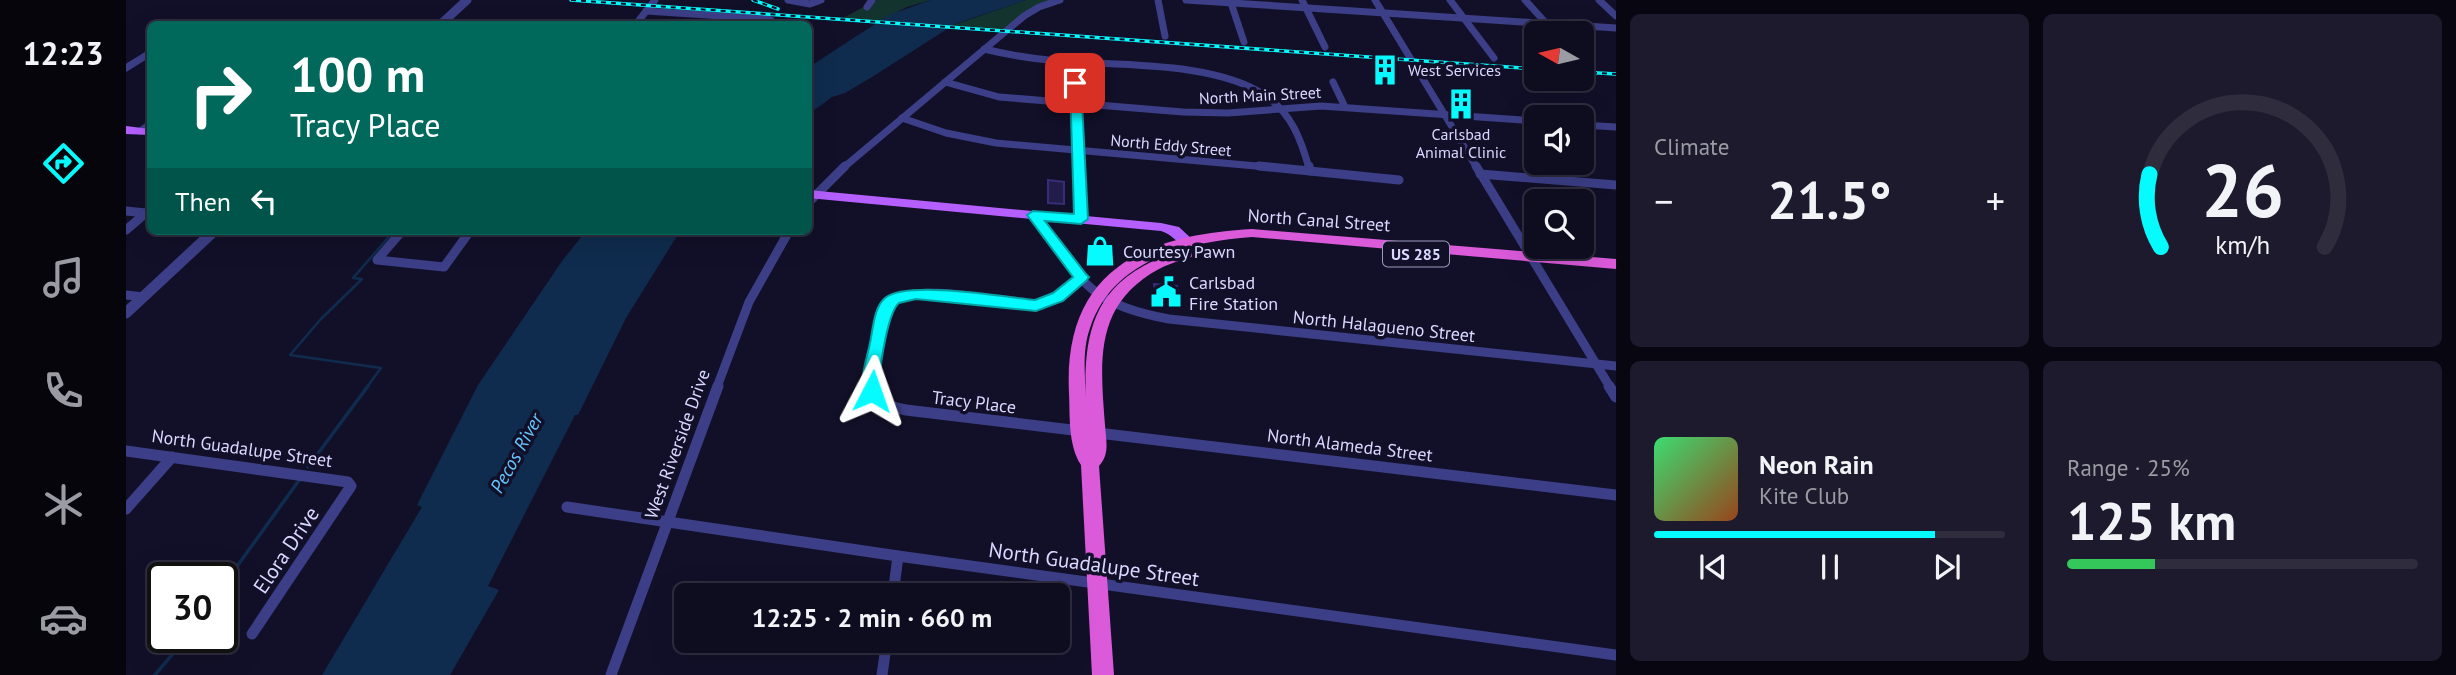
<!DOCTYPE html>
<meta charset="utf-8">
<style>
:root{--surface:#0e0c1f;--page:#1c1a2c;--text:#f1f3f6;--muted:#9b9ba4;--line:#2e2c3d;--accent:#05fbfe}
body{margin:0;font-family:"PT Sans",sans-serif;background:var(--page);color:var(--text);height:100vh;display:flex;flex-direction:column;font-size:26px;white-space:nowrap}
*{box-sizing:border-box;margin:0}
p{font-size:23px;color:var(--muted)}
.icon{flex:none;width:38px;height:38px;fill:none;stroke:currentColor;stroke-width:2;stroke-linecap:round;stroke-linejoin:round}
.map{position:relative;flex:1;overflow:hidden}
.panel{display:flex;flex-direction:column;gap:14px;padding:14px;background:#080711;width:840px}
.panel>*{flex:none}
.hud{position:absolute;left:21px;top:21px;width:665px;height:214px;border-radius:10px;box-shadow:0 7px 28px #0002,0 0 0 2px var(--line);background:#00695c;color:#fff;overflow:hidden}
.needle{width:46px;rotate:278deg}
.buttons{position:absolute;left:1398px;top:21px;display:grid;gap:14px}
.buttons a{display:grid;place-items:center;width:70px;height:70px;border-radius:10px;background:var(--surface);box-shadow:0 7px 28px #0002,0 0 0 2px var(--line);font-size:35px}
.speed{position:absolute;left:21px;top:562px;display:flex;gap:14px;font-size:35px;font-weight:700;text-align:center}
.speed>*{display:grid;place-content:center;width:91px;height:91px;border-radius:50%;background:var(--surface);box-shadow:0 7px 28px #0002,0 0 0 2px var(--line);line-height:1}
.speed .limit{border:4px solid #111;border-radius:10px;background:#fff;color:#111}
.pin{position:absolute;display:grid;place-items:center;width:60px;height:60px;color:#fff;margin:-30px;border-radius:14px;box-shadow:0 4px 10px #0006}
.me{position:absolute;width:77px;margin:-38px;rotate:4deg;stroke-linejoin:round;filter:drop-shadow(0 0 5px #0008)}
.turn{display:flex;align-items:center;gap:24px;height:147px;padding:0 28px;font-size:32px}
.turn .icon{width:91px;height:91px;stroke-width:2.5}
.turn b{display:block;font-size:49px;line-height:60px}
.then{display:flex;align-items:center;height:66px;padding:0 28px;background:#0003;gap:14px;font-size:26px}
.big{font-size:52px;font-weight:700;line-height:1.1}
.panel .widget{flex:1;display:flex;flex-direction:column;justify-content:center;gap:10px;min-width:0;padding:0 24px;border-radius:10px;background:var(--page)}
.panel .dial{align-items:center;gap:0}
.dial svg{height:182px;overflow:visible;fill:none;stroke:var(--line);stroke-width:7;stroke-linecap:round;text-anchor:middle}
.dial text{fill:var(--text);stroke:none}
.song{display:flex;align-items:center;gap:21px}
.cover{width:84px;height:84px;border-radius:10px;background:linear-gradient(135deg,hsl(140 70% 55%),hsl(20 70% 35%))}
.played{height:7px;border-radius:4px;background:linear-gradient(90deg,var(--accent) 80%,var(--line) 80%)}
.keys{display:flex;justify-content:space-around;direction:ltr}
.heat{display:flex;justify-content:space-between;align-items:center;font-size:38px;direction:ltr}
.charge{height:10px;border-radius:5px;background:linear-gradient(90deg,#34c759 25%,var(--line) 0)}
.panel .tiles{flex:1;display:grid;gap:14px;grid-template-columns:repeat(2,1fr)}
.trip{position:absolute;left:548px;top:583px;width:396px;height:70px;border-radius:10px;background:var(--surface);box-shadow:0 7px 28px #0002,0 0 0 2px var(--line);font-weight:700;line-height:70px;text-align:center}
main{display:flex;flex:1;min-height:0}
.tabs{display:flex;flex-direction:column;width:126px;justify-content:space-around;align-items:center;background:#06050c;color:var(--muted)}
.tabs .icon{width:49px;height:49px}
.tabs .on{color:var(--accent)}
.tabs b{font-size:32px;color:var(--text)}
.map>svg:first-child{display:block}
.green{fill:#13332f}
.water{fill:#0f2c4e}
.lines{fill:none;stroke-linecap:round;stroke-linejoin:round}
.stream-far1{stroke:#0f2c4e;stroke-width:2.5}
.stream{stroke:#0f2c4e;stroke-width:3.5}
.building{fill:#211c4a;stroke:#362e76;stroke-width:2}
.minor-far2{stroke:#3c3f87;stroke-width:7}
.minor-far1{stroke:#3c3f87;stroke-width:9}
.minor{stroke:#3c3f87;stroke-width:11}
.tertiary-far1{stroke:#3c3f87;stroke-width:9}
.tertiary{stroke:#3c3f87;stroke-width:11}
.primary{fill:#b560fe;fill-rule:evenodd}
.trunk{fill:#da5ada;fill-rule:evenodd}
.rail-casing{stroke:#05fbfe;stroke-width:3.5}
.rail{stroke:#121029;stroke-width:2;stroke-dasharray:5;stroke-linecap:butt}
.route{fill:#05fbfe;stroke:#03a3a5;stroke-width:2}
.labels{text-anchor:middle;dominant-baseline:central;stroke-width:7;stroke-linejoin:round;paint-order:stroke}
.far-poi-label{font-size:16px;fill:#d9d8ff;stroke:#121029;text-anchor:start}
.far-street-label{font-size:16px;fill:#d9d8ff;stroke:#121029}
.shield{fill:#121029;stroke:#9d9cbf;stroke-width:2}
.shield-label{font-size:16px;font-weight:bold;fill:#d9d8ff}
.street-label{font-size:18px;fill:#d9d8ff;stroke:#121029}
.poi-label{font-size:18px;fill:#d9d8ff;stroke:#121029;text-anchor:start}
.water-label{font-size:19px;font-style:italic;fill:#67c6fe;stroke:#121029}
.near-street-label{font-size:21px;fill:#d9d8ff;stroke:#121029}
</style>
<main>
<nav class="tabs">
<b>12:23</b>
<svg class="icon on" aria-label="directions" viewBox="0 0 24 24"><path d="M12 3l9 9-9 9-9-9zM9 14v-3h6M13 9l2 2-2 2"/></svg>
<svg class="icon" aria-label="music" viewBox="0 0 24 24"><path d="M9 18V5l10-2v13"/><circle cx="6" cy="18" r="3"/><circle cx="16" cy="16" r="3"/></svg>
<svg class="icon" aria-label="phone" viewBox="0 0 24 24"><path d="M5 4h4l2 5-3 2q2 4 5 5l2-3 5 2v4C11 20 4 13 5 4z"/></svg>
<svg class="icon" aria-label="climate" viewBox="0 0 24 24"><path d="M12 3v18M4 7l16 10M4 17L20 7"/></svg>
<svg class="icon" aria-label="car" viewBox="0 0 24 24"><path d="M5 17H2v-5l4-1 3-4h7l3 4 3 1v5h-3M9 17h6M6 11h13"/><circle cx="7" cy="17" r="2"/><circle cx="17" cy="17" r="2"/></svg>
</nav>
<div class="map">
<svg width="1490" height="675" viewBox="0 0 1490 675">
<rect width="100%" height="100%" fill="#121029"/>
<g class="green">
<path d="M751,0h54l-24,7 -30,15 -36,-3z"/>
<path d="M900,0h34l-16,5 -38,26 -58,-4z"/>
</g>
<g class="water">
<path d="M805,0h95l-71,24 -83,53 -27,16 -13,4 -23,17v-47l80,-52z"/>
<path d="M460,231h94l-54,87 -48,97h-3l-87,171 11,4 -49,85h-128l100,-168 -5,-2 61,-120 84,-124z"/>
</g>
<g class="lines">
<path class="stream-far1" d="M241,387l14,-19 -91,-13 30,-35 42,-41 -9,-1 41,-47"/>
<g class="stream">
<path d="M182,467l60,-81"/>
<path d="M96,587l78,-108"/>
<path d="M29,675l32,-38"/>
</g>
</g>
<g class="building">
<path d="M922,180l16,2v22l-16,-1z"/>
<path d="M1028,284l23,2 3,19 -14,-2v-4l-10,-1z"/>
</g>
<g class="lines">
<g class="minor-far2">
<path d="M662,0l22,4 11,-4"/>
<path d="M1032,0l7,36"/>
<path d="M1060,0l430,28"/>
<path d="M1104,0l14,42"/>
<path d="M1176,0l23,47"/>
<path d="M1249,0l102,168"/>
<path d="M1324,0l44,58"/>
<path d="M1399,0l30,33"/>
<path d="M1473,0l17,16"/>
<path d="M741,7l5,-7"/>
<path d="M520,11l122,8 3,1 -1,4"/>
<path d="M510,24l19,-24"/>
<path d="M858,49c25,6 48,10 74,12 60,5 157,0 208,35 26,18 35,44 43,72"/>
<path d="M948,62l5,106"/>
<path d="M0,68l24,-15"/>
<path d="M819,82l54,15 184,15 45,1 93,-7 215,15"/>
<path d="M1207,82l12,25"/>
<path d="M776,118l44,15 50,10 283,25"/>
<path d="M1456,125l34,2"/>
<path d="M14,131l10,-7"/>
<path d="M717,168l181,-152 15,-9 21,-7"/>
</g>
<g class="minor-far1">
<path d="M953,166l2,53"/>
<path d="M1133,166l140,14"/>
<path d="M1183,166l1,5"/>
<path d="M1350,166l134,221"/>
<path d="M1354,174l136,11"/>
<path d="M682,203l37,-37"/>
<path d="M0,211l20,2"/>
<path d="M907,215c48,63 52,89 136,104l447,47"/>
<path d="M0,230l20,-17"/>
<path d="M276,231l-25,29 67,7 26,-36"/>
<path d="M0,295l18,2"/>
<path d="M591,387l32,-85 40,-71"/>
<path d="M746,387c0,-20 3,-67 16,-83 20,-24 118,-1 148,1l17,-5 28,-23"/>
</g>
<g class="minor">
<path d="M746,386c4,17 18,21 34,24l710,85"/>
<path d="M1483,386l7,11"/>
<path d="M0,451l222,31 3,4 -99,148"/>
<path d="M441,507l331,49 718,99"/>
<path d="M0,509l46,-52"/>
<path d="M767,595l5,-39"/>
<path d="M485,675l107,-289"/>
<path d="M756,675l5,-35"/>
</g>
<path class="tertiary-far1" d="M315,24l26,-24"/>
<path class="tertiary" d="M0,313l88,-82"/>
<g class="primary">
<path d="M0,126l24,3v6l-24,-1z"/>
<path d="M682,190l353,33 18,4 16,15 -7,5c-11,-3 -16,-13 -27,-16l-353,-33z"/>
</g>
<path class="trunk" d="M1126,229l364,30v10l-364,-32c-65,5 -139,22 -162,91 -8,22 -5,48 -4,70 -4,-89 23,-128 109,-152l7,5 -2,3c-13,5 -28,8 -41,15 -65,35 -59,92 -54,156 1,16 5,29 -6,41l15,209h-22l-11,-210c-13,-20 -11,-49 -12,-72 -6,-123 75,-158 183,-164z"/>
<g class="rail-casing">
<g id="rail">
<path d="M445,0l965,69"/>
<path d="M627,0l25,9"/>
<path d="M1456,72l34,2"/>
</g>
</g>
<use href="#rail" class="rail"/>
</g>
<path class="route" d="M949,79l6,4 7,136 -7,5 -36,-3 41,53 3,3 -3,4 -23,20 -27,10 -120,-12 -17,4c-11,9 -19,61 -19,76 0,7 1,10 -2,17h-12c-8,-16 1,-37 4,-53 3,-14 4,-36 15,-45 22,-18 120,-1 150,2l18,-7 20,-16 -46,-62 6,-4 41,3 -4,-131z"/>
<defs>
<g id="building-bare" transform="scale(2.415)"><path d="M-4-6H4V6H1V3H-1V6H-4ZM-2.5-4.3h1.7v1.8h-1.7ZM.8-4.3h1.7v1.8H.8ZM-2.5-1h1.7V.8h-1.7ZM.8-1h1.7V.8H.8Z" fill="#05fbfe" stroke="#121029" stroke-width="2.5" paint-order="stroke"/></g>
<g id="shop-bare" transform="scale(2.415)"><path d="M-5-2.5h2.3a2.7 3.5 0 0 1 5.4 0H5L5.5 6h-11ZM-1.5-2.5h3a1.5 2.3 0 0 0-3 0Z" fill="#05fbfe" stroke="#121029" stroke-width="2.5" paint-order="stroke"/></g>
<g id="civic-bare" transform="scale(2.415)"><path d="M-.6-6.5H3V-4.5H.6V-3L4-1V1h2V6H-6V1h2V-1L-.6-3ZM-1.2 2.5V6h2.4V2.5Z" fill="#05fbfe" stroke="#121029" stroke-width="2.5" paint-order="stroke"/></g>
</defs>
<g fill-rule="evenodd">
<use href="#building-bare" x="1259" y="70"/>
<use href="#building-bare" x="1335" y="104"/>
<use href="#shop-bare" x="974" y="251"/>
<use href="#civic-bare" x="1040" y="292"/>
</g>
<g class="labels">
<g class="far-poi-label">
<text x="1282" y="70">West Services</text>
<text x="1335" y="134" text-anchor="middle">Carlsbad<tspan x="1335" dy="18">Animal Clinic</tspan></text>
</g>
<g class="far-street-label">
<text transform="translate(1134 95) rotate(-3)">North Main Street</text>
<text transform="translate(1045 145) rotate(5)">North Eddy Street</text>
</g>
<rect class="shield" x="1257" y="241.5" width="66" height="25" rx="5"/>
<g class="shield-label">
<text x="1290" y="254">US 285</text>
</g>
<g class="street-label">
<text transform="translate(1193 220) rotate(4)">North Canal Street</text>
<text transform="translate(1258 326) rotate(6)">North Halagueno Street</text>
<text transform="translate(848 402) rotate(7)">Tracy Place</text>
<text transform="translate(551 444) rotate(-70)">West Riverside Drive</text>
<text transform="translate(1224 445) rotate(7)">North Alameda Street</text>
<text transform="translate(116 448) rotate(8)">North Guadalupe Street</text>
</g>
<g class="poi-label">
<text x="997" y="251">Courtesy Pawn</text>
<text x="1063" y="282">Carlsbad<tspan x="1063" dy="21">Fire Station</tspan></text>
</g>
<g class="water-label">
<text transform="translate(390 453) rotate(-61)">Pecos River</text>
</g>
<g class="near-street-label">
<text transform="translate(160 550) rotate(-56)">Elora Drive</text>
<text transform="translate(968 564) rotate(8)">North Guadalupe Street</text>
</g>
</g>
</svg>
<div class="buttons">
<a><svg class="needle" viewBox="-14 -14 28 28"><path d="M0-13l5 13h-10z" fill="#e53935"/><path d="M0 13l5-13h-10z" fill="#9b9ba4"/></svg></a>
<a><svg class="icon" aria-label="sound" viewBox="0 0 24 24"><path d="M4 9h4l5-4v14l-5-4H4zM17 9q2 3 0 6"/></svg></a>
<a><svg class="icon" aria-label="search" viewBox="0 0 24 24"><circle cx="10" cy="10" r="6"/><path d="M15 15l6 6"/></svg></a>
</div>
<div class="speed"><div class="limit">30</div></div>
<div class="pin" style="left:949px;top:83px;background:#d93025"><svg class="icon" aria-label="arrive" viewBox="0 0 24 24"><path d="M6 21V4h12l-3 4 3 4H6"/></svg></div>
<svg class="me" style="left:746px;top:391px" viewBox="-20 -20 40 40"><path d="M0-17L14 15 0 8-14 15z" fill="#05fbfe" stroke="#fff" stroke-width="4"/></svg>
<div class="trip">12:25 · 2 min · 660 m</div>
<div class="hud">
<div class="turn"><svg class="icon" aria-label="right" viewBox="0 0 24 24"><path d="M7 20v-9h11M14 6l5 5-5 5"/></svg><div><b>100 m</b>Tracy Place</div></div>
<div class="then">Then<svg class="icon" aria-label="left" viewBox="0 0 24 24"><path d="M17 20v-9H6M10 6l-5 5 5 5"/></svg></div>
</div>
</div>
<section class="panel">
<div class="tiles">
<div class="widget"><p>Climate</p>
<div class="heat"><a>−</a><b class="big">21.5°</b><a>+</a></div>
</div>
<div class="widget dial"><svg viewBox="0 0 100 80">
<path d="M14 69A42 42 0 1 1 86 69"/>
<path d="M14 69A42 42 0 0 1 9 37" stroke="#05fbfe"/>
<text x="50" y="56" font-size="32" font-weight="700">26</text>
<text x="50" y="72" font-size="11">km/h</text>
</svg></div>
<div class="widget">
<div class="song"><i class="cover"></i><div><b>Neon Rain</b><p>Kite Club</p></div></div>
<div class="played"></div>
<div class="keys"><svg class="icon" aria-label="previous" viewBox="0 0 24 24"><path d="M18 5L8 12l10 7zM5 5v14"/></svg><svg class="icon" aria-label="pause" viewBox="0 0 24 24"><path d="M8 5v14M16 5v14"/></svg><svg class="icon" aria-label="next" viewBox="0 0 24 24"><path d="M6 5l10 7-10 7zM19 5v14"/></svg></div>
</div>
<div class="widget"><p>Range · 25%</p><b class="big">125 km</b><div class="charge"></div></div>
</div>
</section>
</main>
